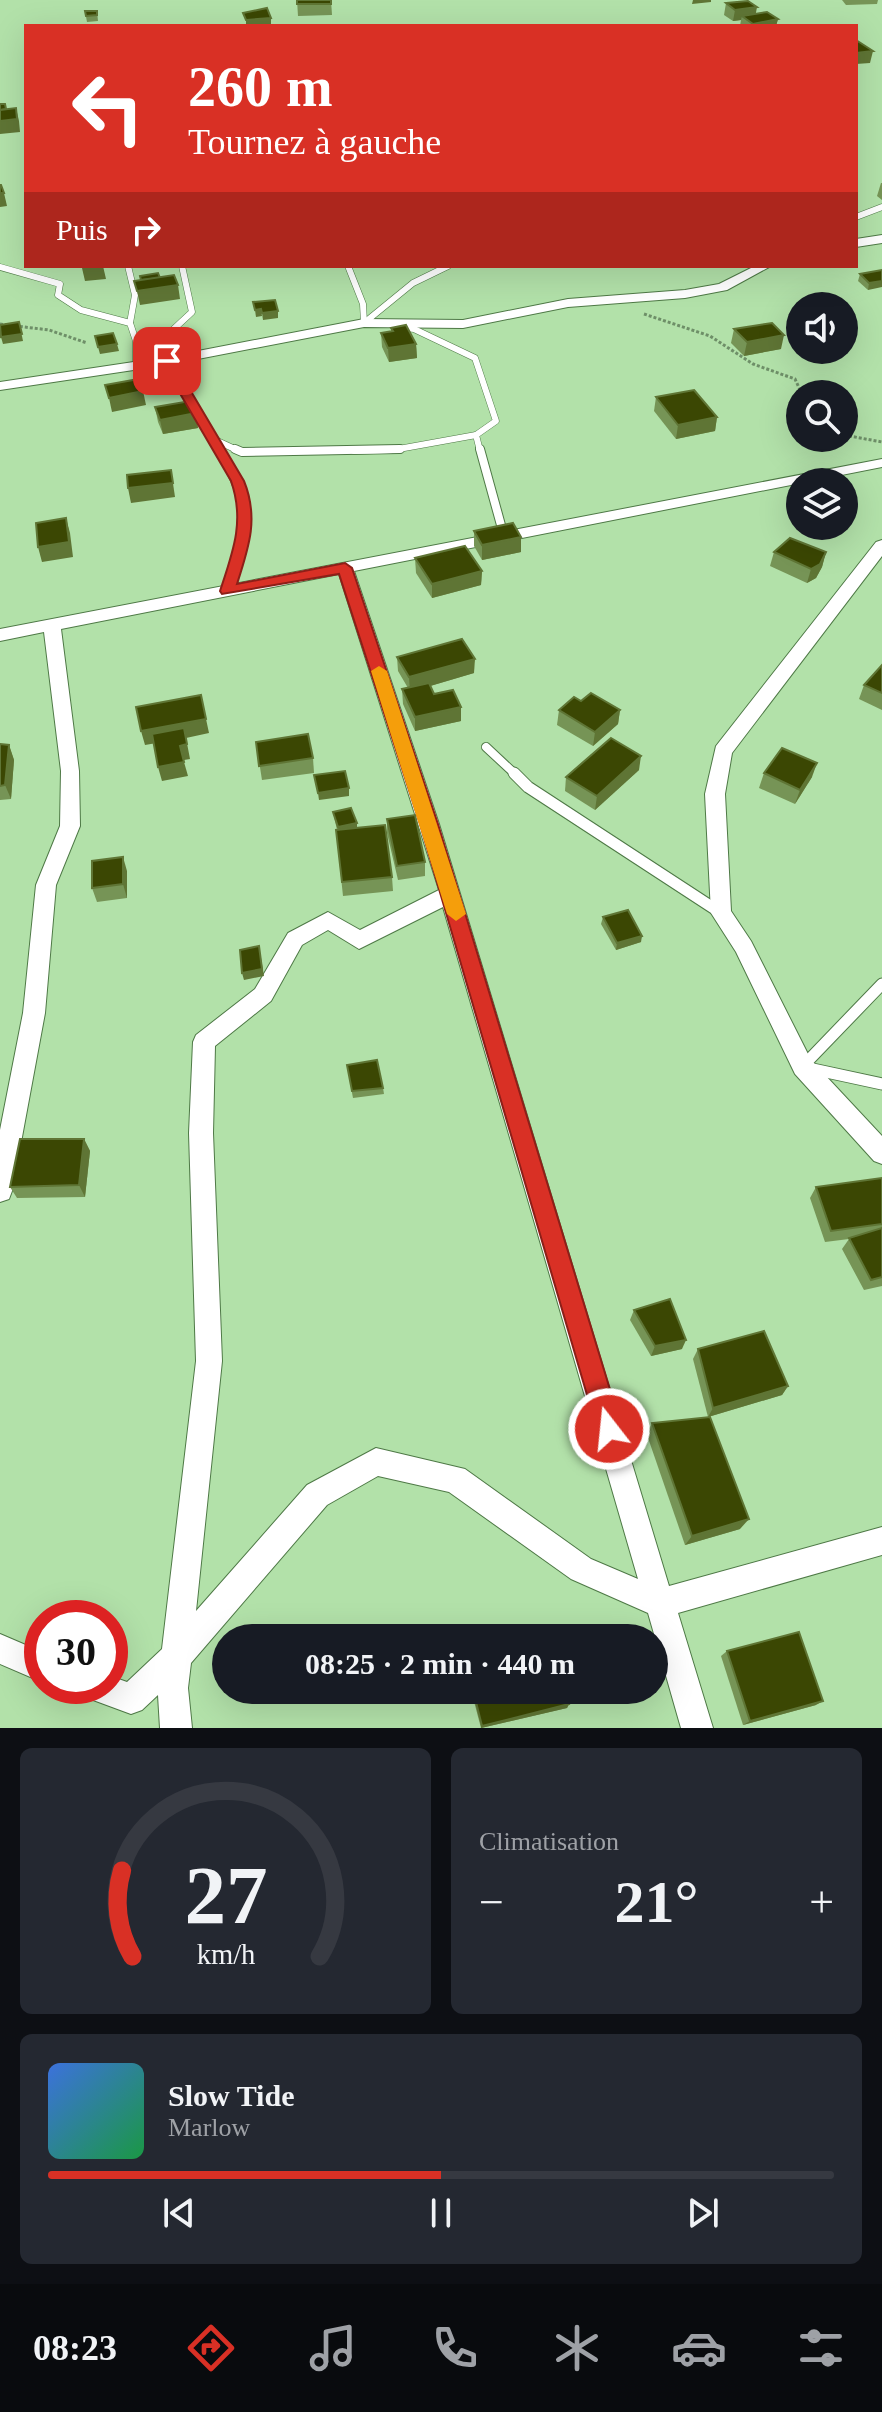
<!DOCTYPE html>
<html lang="fr">
<meta charset="utf-8">
<style>
:root{--surface:#171b24;--page:#242831;--text:#f1f3f6;--muted:#9ea1a6;--line:#363941;--accent:#d93025}
body{margin:0;font-family:Georgia,serif;background:var(--page);color:var(--text);height:100vh;display:flex;flex-direction:column;font-size:30px;white-space:nowrap}
*{box-sizing:border-box;margin:0}
p{font-size:26px;color:var(--muted)}
.icon{flex:none;width:44px;height:44px;fill:none;stroke:currentColor;stroke-width:2;stroke-linecap:round;stroke-linejoin:round}
.map{position:relative;height:1728px;overflow:hidden}
.drawer{display:flex;flex-direction:column;gap:20px;padding:20px;background:#0d0f14;flex:1}
.drawer>*{flex:none}
.banner{position:absolute;left:24px;top:24px;width:834px;height:244px;border-radius:0px;box-shadow:0 8px 32px #0002;background:#d93025;color:#fff;overflow:hidden}
.controls{position:absolute;left:786px;top:292px;display:grid;gap:16px}
.controls a{display:grid;place-items:center;width:72px;height:72px;border-radius:50%;background:var(--surface);box-shadow:0 8px 32px #0002;font-size:40px}
.speed{position:absolute;left:24px;top:1600px;display:flex;gap:16px;font-size:40px;font-weight:700;text-align:center}
.speed>*{display:grid;place-content:center;width:104px;height:104px;border-radius:50%;background:var(--surface);box-shadow:0 8px 32px #0002;line-height:1}
.speed .limit{border:12px solid #d22;background:#fff;color:#111}
.pin{position:absolute;display:grid;place-items:center;width:68px;height:68px;color:#fff;margin:-34px;border-radius:16px;box-shadow:0 4px 12px #0006}
.me{position:absolute;width:88px;margin:-44px;rotate:344deg;stroke-linejoin:round;filter:drop-shadow(0 0 6px #0008)}
.turn{display:flex;align-items:center;gap:28px;height:168px;padding:0 32px;font-size:36px}
.turn .icon{width:104px;height:104px;stroke-width:2.5}
.turn b{display:block;font-size:56px;line-height:68px}
.then{display:flex;align-items:center;height:76px;padding:0 32px;background:#0003;gap:16px;font-size:30px}
.big{font-size:60px;font-weight:700;line-height:1.1}
.drawer .widget{flex:1;display:flex;flex-direction:column;justify-content:center;gap:12px;min-width:0;padding:0 28px;border-radius:12px;background:var(--page)}
.drawer .dial{align-items:center;gap:0}
.dial svg{height:208px;overflow:visible;fill:none;stroke:var(--line);stroke-width:7;stroke-linecap:round;text-anchor:middle}
.dial text{fill:var(--text);stroke:none}
.song{display:flex;align-items:center;gap:24px}
.cover{width:96px;height:96px;border-radius:12px;background:linear-gradient(135deg,hsl(220 70% 55%),hsl(140 70% 35%))}
.played{height:8px;border-radius:4px;background:linear-gradient(90deg,var(--accent) 50%,var(--line) 50%)}
.keys{display:flex;justify-content:space-around;direction:ltr}
.heat{display:flex;justify-content:space-between;align-items:center;font-size:44px;direction:ltr}
.drawer .tiles{flex:1;display:grid;gap:20px;grid-template-columns:1fr 1fr}
.widget:last-child{grid-column:span 2}
.trip{position:absolute;left:212px;top:1624px;width:456px;height:80px;border-radius:40px;background:var(--surface);box-shadow:0 8px 32px #0002;font-weight:700;line-height:80px;text-align:center}
.dock{display:flex;height:128px;justify-content:space-around;align-items:center;background:#090b0e;color:var(--muted)}
.dock .icon{width:56px;height:56px}
.dock .current{color:var(--accent)}
.dock b{font-size:36px;color:var(--text)}
.map>svg:first-child{display:block}
.lines{fill:none;stroke-linecap:round;stroke-linejoin:round}
.service-far2-casing{stroke:#4e7946;stroke-width:7}
.service-far1-casing{stroke:#4e7946;stroke-width:10}
.service-casing{stroke:#4e7946;stroke-width:13}
.minor-casing{stroke:#4e7946;stroke-width:2}
.path{stroke:#6e8f68;stroke-width:3;stroke-dasharray:3 2;stroke-linecap:butt}
.service-far2{stroke:#fff;stroke-width:6}
.service-far1{stroke:#fff;stroke-width:8}
.service{stroke:#fff;stroke-width:11}
.minor{fill:#fff;fill-rule:evenodd}
.wall{fill:#769456}
.shaded-wall{fill:#5f7535}
.building{fill:#3b4703;stroke:#5f7535;stroke-width:2}
.route{fill:#d93025;stroke:#8d1f18;stroke-width:2}
.slow{fill:#f59e0b}
</style>
<div class="map">
<svg width="882" height="1728" viewBox="0 0 882 1728">
<rect width="100%" height="100%" fill="#b2e1a9"/>
<g class="lines">
<g class="service-far2-casing">
<g id="service-far2">
<path d="M856,217l26,-10"/>
<path d="M128,266l7,29 -5,28"/>
<path d="M348,266l15,38 1,19"/>
<path d="M0,267l60,17 -2,11 23,15 49,13 6,18v25"/>
<path d="M364,323l49,-40 35,-17"/>
<path d="M398,327l16,2 61,29 21,63 -20,14 4,16"/>
<path d="M167,361l53,90"/>
<path d="M136,364l56,-52 -10,-46"/>
<path d="M211,438l28,13"/>
<path d="M354,451l39,-1 83,-15"/>
</g>
</g>
<g class="service-far1-casing">
<g id="service-far1">
<path d="M219,449c34,58 29,80 8,142"/>
<path d="M235,449l7,3 158,-3"/>
<path d="M480,449l24,87"/>
<path d="M486,747l30,28"/>
</g>
</g>
<g class="service-casing">
<g id="service">
<path d="M514,773l14,14 193,126"/>
<path d="M803,1066l79,-82"/>
<path d="M808,1068l74,16"/>
</g>
</g>
<g class="minor-casing">
<g id="minor">
<path d="M882,235v8l-26,4v-8z"/>
<path d="M755,266h16l-44,24 -42,8 -117,9 -105,21 -99,-1 -197,38 -167,25v-8l167,-25 197,-38 99,1 105,-21 117,-9 34,-6z"/>
<path d="M882,459v8l-528,104 85,253 230,762 213,-59v28l-204,58 35,115h-32l-33,-115 -77,-34 -122,-87 -71,-16 -51,29 -136,158 -3,25 4,40h-32l-2,-33 -16,15 -11,4 -46,-17 -4,-11h29v-10l17,6 35,-33 34,-288 -7,-228 4,-91 3,-7 59,-46 33,-56 40,-21 32,18 79,-40 -100,-316 -278,55 18,142 1,55 -24,59 -11,128 -33,178 -3,8 -9,3v-72l23,-117 13,-128 24,-59 1,-55 -17,-139 -44,9v-12zM443,907l195,672 -47,-20 -126,-90 -89,-21 -69,37 -111,126 26,-250 -9,-228 2,-87 56,-45 31,-56 26,-15 31,19z"/>
<path d="M882,540v16l-150,197 -7,41 6,117 20,30 60,119 71,76v28l-8,-3 -79,-87 -59,-122 -25,-39 -6,-119 11,-48 160,-204z"/>
<path d="M0,1634l42,18v30l-42,-18z"/>
</g>
</g>
<g class="path">
<path d="M644,314l66,22 43,28 42,15 7,15"/>
<path d="M0,324l49,6 38,13"/>
<path d="M844,435l38,7"/>
</g>
<use href="#service-far2" class="service-far2"/>
<use href="#service-far1" class="service-far1"/>
<use href="#service" class="service"/>
<use href="#minor" class="minor"/>
</g>
<g class="wall">
<path d="M297,0h34l1,15 -34,1z"/>
<path d="M842,0h36l-1,4 -31,1z"/>
<path d="M726,3l30,11 22,5 -2,7h-36l1,-6 -8,1 -9,-6z"/>
<path d="M85,11h12l1,10 -11,1z"/>
<path d="M881,183h1v17l-5,-4z"/>
<path d="M882,270l-14,20 -10,-9 2,-7z"/>
<path d="M391,328l25,16 1,14 -28,4 -7,-15 -1,-14 10,-1z"/>
<path d="M734,329l47,20 -37,7 -13,-13z"/>
<path d="M656,397l61,20 -2,14 -39,8 -22,-28z"/>
<path d="M155,407l41,6 2,15 -35,6 -5,-12z"/>
<path d="M474,531l47,21 -39,8 -8,-14z"/>
<path d="M774,552h52l-4,15 -6,11 -9,5 -37,-17z"/>
<path d="M415,558l67,13 -1,14 -49,13 -16,-25z"/>
<path d="M397,657l77,16 -44,13 4,8 27,27 -46,10 -12,-27 -1,-15 6,-1 -10,-17z"/>
<path d="M882,665v45l-23,-11 5,-14z"/>
<path d="M581,701l39,9 -2,14 -25,22 -36,-21 2,-15z"/>
<path d="M256,742l57,16 1,15 -52,7z"/>
<path d="M0,744l9,1 5,15 -3,39 -11,1z"/>
<path d="M639,770l-44,40 -30,-19 1,-14z"/>
<path d="M764,773l48,4 -17,27 -36,-16z"/>
<path d="M333,812l24,16 35,49 1,14 -50,5 -7,-66h1z"/>
<path d="M387,819l38,43v14l-27,4 -11,-47z"/>
<path d="M127,871v27l-30,4 -5,-14z"/>
<path d="M603,917l38,25 -25,8 -15,-26z"/>
<path d="M347,1065l36,23 1,6 -31,4z"/>
<path d="M84,1139l6,12 -5,46 -68,1 -7,-11z"/>
<path d="M882,1178v108l-18,4 -22,-41 7,-10 -24,3 -15,-44 6,-11z"/>
<path d="M634,1310l48,39 -31,7 -21,-36z"/>
<path d="M698,1349l90,37 -6,9 -74,22 -15,-58z"/>
<path d="M652,1423l88,106 -55,16 -38,-110z"/>
<path d="M727,1651l89,54 -73,20 -22,-69z"/>
<path d="M471,1690h93l5,14 -2,4 -86,20z"/>
</g>
<g class="shaded-wall">
<path d="M693,0h18v2l-19,2z"/>
<path d="M757,7l-2,11 -13,-2 -1,4 -8,1 2,-11z"/>
<path d="M271,18v8h-25v-6z"/>
<path d="M778,19l-2,7h-24l1,-2z"/>
<path d="M873,51l-3,12 -14,1v-11z"/>
<path d="M16,108l3,13 1,11 -20,2v-13z"/>
<path d="M0,193h4l3,13 -7,1z"/>
<path d="M103,266l3,13 -21,2 -3,-13z"/>
<path d="M882,281v6l-14,3 1,-7z"/>
<path d="M178,285l2,14 -40,6 -3,-14z"/>
<path d="M261,309l1,7 -6,1 -1,-7z"/>
<path d="M278,311v7l-15,2 -1,-7z"/>
<path d="M19,322l4,19 -20,3 -2,-7z"/>
<path d="M784,335l-3,14 -37,7 3,-14z"/>
<path d="M117,344l2,7 -19,3 -2,-7z"/>
<path d="M416,344l1,14 -28,4 -1,-14z"/>
<path d="M143,391l3,14 -34,7 -3,-14z"/>
<path d="M196,413l2,15 -35,6 -3,-14z"/>
<path d="M717,417l-2,14 -39,8 2,-14z"/>
<path d="M171,470l4,27 -44,6 -3,-15z"/>
<path d="M66,518l4,15 3,24 -31,5 -4,-15z"/>
<path d="M521,537v15l-39,8v-15z"/>
<path d="M826,552l-4,15 -6,11 -9,5 4,-14z"/>
<path d="M482,571l-1,14 -49,13v-14z"/>
<path d="M475,659l-1,14 -64,19 -1,-15z"/>
<path d="M461,707v14l-46,10v-14z"/>
<path d="M620,710l-2,14 -25,22 2,-14z"/>
<path d="M206,719l3,14 -23,5 4,21 -6,1 -4,-14 6,-8 -41,7 -4,-14z"/>
<path d="M9,745l5,15 -3,39 -6,-14z"/>
<path d="M641,756l-2,14 -44,40 2,-14z"/>
<path d="M184,762l4,14 -26,5 -4,-14z"/>
<path d="M817,763l-5,14 -17,27 5,-14z"/>
<path d="M349,788v8l-30,4 -1,-7z"/>
<path d="M357,823v7l-18,4 -1,-7z"/>
<path d="M123,857l4,14v27l-4,-14z"/>
<path d="M642,936l-1,6 -25,8 1,-7z"/>
<path d="M259,946l5,30 -20,4 -2,-7z"/>
<path d="M84,1139l6,12 -5,46 -6,-12z"/>
<path d="M686,1340l-4,9 -31,7 4,-10z"/>
<path d="M788,1386l-6,9 -74,22 5,-9z"/>
<path d="M749,1519l-9,10 -55,16 7,-9z"/>
<path d="M823,1701l-7,4 -73,20 7,-4z"/>
<path d="M569,1704l-2,4 -86,20 1,-2z"/>
</g>
<g class="building">
<rect x="297" y="0" width="34" height="4"/>
<path d="M748,1l9,6 -22,3 -9,-7z"/>
<path d="M267,8l4,10 -25,2 -3,-7z"/>
<path d="M85,11h12v4l-11,1z"/>
<path d="M767,12l11,7 -25,5 -11,-8z"/>
<path d="M856,40l17,11 -17,2z"/>
<path d="M0,104h5l1,5 -6,1z"/>
<path d="M16,108l1,11 -17,2v-11z"/>
<path d="M0,185h1l3,8h-4z"/>
<path d="M882,270v11l-13,2 -9,-9z"/>
<path d="M158,273l2,5 -19,2 -1,-4z"/>
<path d="M174,275l4,10 -41,6 -3,-10z"/>
<path d="M275,300l3,11 -16,2 -1,-4 -6,1 -2,-8z"/>
<path d="M19,322l3,12 -21,3 -1,-12z"/>
<path d="M772,323l12,12 -37,7 -13,-13z"/>
<path d="M406,325l10,19 -28,4 -7,-15 12,-2 -2,-3z"/>
<path d="M113,333l4,11 -19,3 -3,-11z"/>
<path d="M139,379l4,12 -34,7 -4,-13z"/>
<path d="M694,390l23,27 -39,8 -22,-28z"/>
<path d="M190,401l6,12 -36,7 -5,-13z"/>
<path d="M171,470l2,13 -45,5 -1,-13z"/>
<path d="M66,518l3,24 -31,5 -2,-24z"/>
<path d="M513,523l8,14 -39,8 -8,-14z"/>
<path d="M790,538l36,14 -6,12 -9,5 -37,-17z"/>
<path d="M465,546l17,25 -50,13 -17,-26z"/>
<path d="M462,639l13,20 -66,18 -12,-20z"/>
<path d="M882,665v28l-18,-8z"/>
<path d="M429,683l5,11 19,-4 8,17 -46,10 -13,-28z"/>
<path d="M591,693l29,17 -25,22 -36,-22 15,-13 7,4z"/>
<path d="M201,695l5,24 -65,12 -5,-24z"/>
<path d="M184,728l3,16 -7,2 4,16 -26,5 -6,-33z"/>
<path d="M308,734l5,24 -54,8 -3,-24z"/>
<path d="M611,738l30,18 -44,40 -31,-19z"/>
<path d="M0,744l9,1 -4,40 -5,1z"/>
<path d="M782,748l35,15 -17,27 -36,-17z"/>
<path d="M345,771l4,17 -31,5 -4,-18z"/>
<path d="M351,808l6,15 -19,4 -5,-15z"/>
<path d="M415,815l10,47 -28,4 -10,-47z"/>
<path d="M385,825l7,52 -50,5 -6,-52z"/>
<path d="M123,857v27l-31,4v-27z"/>
<path d="M628,910l14,26 -25,7 -14,-26z"/>
<path d="M259,946l3,23 -20,4 -2,-23z"/>
<path d="M377,1060l6,28 -31,3 -5,-26z"/>
<path d="M20,1139h64l-5,46 -69,2z"/>
<path d="M882,1178v46l-51,7 -15,-44z"/>
<path d="M882,1228v49l-11,3 -22,-42z"/>
<path d="M670,1299l16,41 -31,6 -21,-36z"/>
<path d="M764,1331l24,55 -75,22 -15,-59z"/>
<path d="M710,1417l39,102 -57,17 -40,-113z"/>
<path d="M799,1632l24,69 -73,20 -23,-70z"/>
<path d="M473,1690h91l5,14 -87,22z"/>
</g>
<path class="route" d="M167,358l6,3 71,120c15,37 5,66 -7,103l108,-21 7,5 86,256 184,605 -4,9 -9,3 -8,-3 -4,-9 -177,-605 -81,-250 -117,20 -2,-3c13,-39 25,-70 11,-110l-70,-120z"/>
<path class="slow" d="M379,666l8,5 79,243 -10,7 -9,-7 -76,-243z"/>
</svg>
<div class="controls">
<a><svg class="icon" aria-label="sound" viewBox="0 0 24 24"><path d="M4 9h4l5-4v14l-5-4H4zM17 9q2 3 0 6"/></svg></a>
<a><svg class="icon" aria-label="search" viewBox="0 0 24 24"><circle cx="10" cy="10" r="6"/><path d="M15 15l6 6"/></svg></a>
<a><svg class="icon" aria-label="layers" viewBox="0 0 24 24"><path d="M12 4l9 5-9 5-9-5zM3 14l9 5 9-5"/></svg></a>
</div>
<div class="speed"><div class="limit">30</div></div>
<div class="pin" style="left:167px;top:361px;background:#d93025"><svg class="icon" aria-label="arrive" viewBox="0 0 24 24"><path d="M6 21V4h12l-3 4 3 4H6"/></svg></div>
<svg class="me" style="left:609px;top:1429px" viewBox="-20 -20 40 40"><circle r="17" fill="#d93025" stroke="#fff" stroke-width="3"/><path d="M0-11L8 9 0 5-8 9z" fill="#fff"/></svg>
<div class="trip">08:25 · 2 min · 440 m</div>
<div class="banner">
<div class="turn"><svg class="icon" aria-label="left" viewBox="0 0 24 24"><path d="M17 20v-9H6M10 6l-5 5 5 5"/></svg><div><b>260 m</b>Tournez à gauche</div></div>
<div class="then">Puis<svg class="icon" aria-label="right" viewBox="0 0 24 24"><path d="M7 20v-9h11M14 6l5 5-5 5"/></svg></div>
</div>
</div>
<section class="drawer">
<div class="tiles">
<div class="widget dial"><svg viewBox="0 0 100 80">
<path d="M14 69A42 42 0 1 1 86 69"/>
<path d="M14 69A42 42 0 0 1 10 36" stroke="#d93025"/>
<text x="50" y="56" font-size="32" font-weight="700">27</text>
<text x="50" y="72" font-size="11">km/h</text>
</svg></div>
<div class="widget"><p>Climatisation</p>
<div class="heat"><a>−</a><b class="big">21°</b><a>+</a></div>
</div>
<div class="widget">
<div class="song"><i class="cover"></i><div><b>Slow Tide</b><p>Marlow</p></div></div>
<div class="played"></div>
<div class="keys"><svg class="icon" aria-label="previous" viewBox="0 0 24 24"><path d="M18 5L8 12l10 7zM5 5v14"/></svg><svg class="icon" aria-label="pause" viewBox="0 0 24 24"><path d="M8 5v14M16 5v14"/></svg><svg class="icon" aria-label="next" viewBox="0 0 24 24"><path d="M6 5l10 7-10 7zM19 5v14"/></svg></div>
</div>
</div>
</section>
<nav class="dock">
<b>08:23</b>
<svg class="icon current" aria-label="directions" viewBox="0 0 24 24"><path d="M12 3l9 9-9 9-9-9zM9 14v-3h6M13 9l2 2-2 2"/></svg>
<svg class="icon" aria-label="music" viewBox="0 0 24 24"><path d="M9 18V5l10-2v13"/><circle cx="6" cy="18" r="3"/><circle cx="16" cy="16" r="3"/></svg>
<svg class="icon" aria-label="phone" viewBox="0 0 24 24"><path d="M5 4h4l2 5-3 2q2 4 5 5l2-3 5 2v4C11 20 4 13 5 4z"/></svg>
<svg class="icon" aria-label="climate" viewBox="0 0 24 24"><path d="M12 3v18M4 7l16 10M4 17L20 7"/></svg>
<svg class="icon" aria-label="car" viewBox="0 0 24 24"><path d="M5 17H2v-5l4-1 3-4h7l3 4 3 1v5h-3M9 17h6M6 11h13"/><circle cx="7" cy="17" r="2"/><circle cx="17" cy="17" r="2"/></svg>
<svg class="icon" aria-label="filters" viewBox="0 0 24 24"><path d="M4 7h16M4 17h16"/><circle cx="9" cy="7" r="2"/><circle cx="15" cy="17" r="2"/></svg>
</nav>
